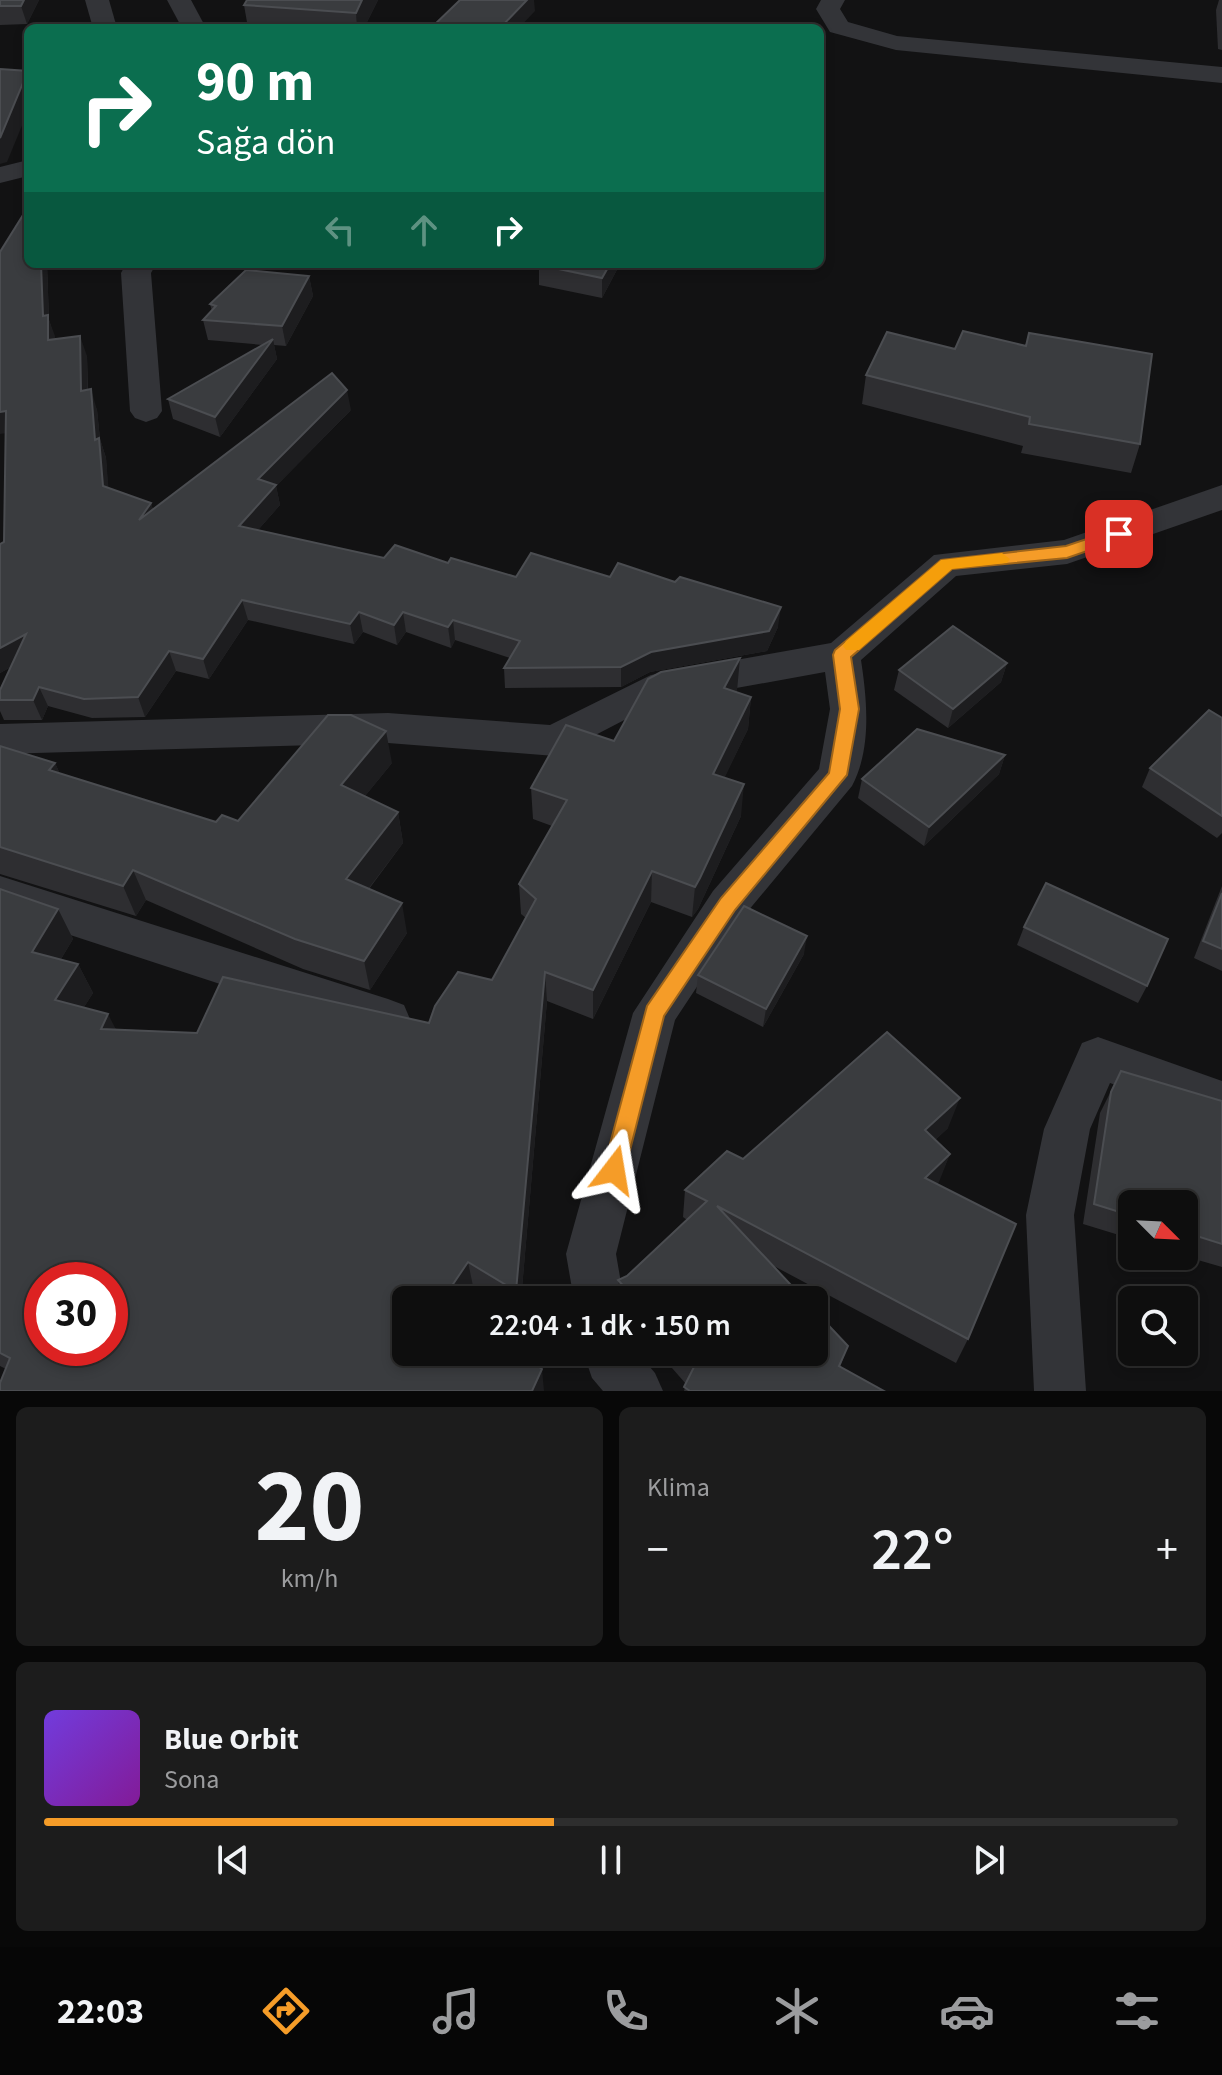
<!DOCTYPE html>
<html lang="tr">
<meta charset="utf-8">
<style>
:root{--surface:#0e0e0e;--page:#1c1c1c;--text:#f1f3f6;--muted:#9b9c9e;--line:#2e2e2e;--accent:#f59c28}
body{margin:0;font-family:"Source Sans 3",sans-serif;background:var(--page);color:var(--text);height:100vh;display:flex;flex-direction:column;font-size:30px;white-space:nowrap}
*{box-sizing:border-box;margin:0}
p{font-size:26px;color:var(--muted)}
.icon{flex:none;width:44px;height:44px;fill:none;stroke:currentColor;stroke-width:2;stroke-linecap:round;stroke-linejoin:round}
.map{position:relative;height:1391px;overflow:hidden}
.side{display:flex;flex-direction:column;gap:16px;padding:16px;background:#080808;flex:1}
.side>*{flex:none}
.hud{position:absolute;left:24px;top:24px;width:800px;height:244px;border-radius:12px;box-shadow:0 4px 12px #0003,0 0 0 2px var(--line);background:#0b6e4f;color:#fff;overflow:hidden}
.needle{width:52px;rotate:114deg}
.tools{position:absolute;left:1118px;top:1190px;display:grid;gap:16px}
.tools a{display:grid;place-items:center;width:80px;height:80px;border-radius:12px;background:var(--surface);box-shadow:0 4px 12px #0003,0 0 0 2px var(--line);font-size:40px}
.speed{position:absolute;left:24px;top:1262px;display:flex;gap:16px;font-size:40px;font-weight:700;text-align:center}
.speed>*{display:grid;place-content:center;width:104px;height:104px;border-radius:50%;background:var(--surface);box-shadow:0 4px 12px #0003,0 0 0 2px var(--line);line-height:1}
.speed .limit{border:12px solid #d22;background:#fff;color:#111}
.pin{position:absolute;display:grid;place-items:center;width:68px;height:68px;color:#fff;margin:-34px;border-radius:16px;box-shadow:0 4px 12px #0006}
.me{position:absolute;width:88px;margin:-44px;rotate:14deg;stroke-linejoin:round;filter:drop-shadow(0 0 6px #0008)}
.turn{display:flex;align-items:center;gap:28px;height:168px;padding:0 40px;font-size:36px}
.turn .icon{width:104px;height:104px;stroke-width:2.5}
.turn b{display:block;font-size:56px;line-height:68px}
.lanes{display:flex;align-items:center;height:76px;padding:0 40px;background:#0003;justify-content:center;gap:40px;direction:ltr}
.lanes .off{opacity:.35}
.big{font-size:60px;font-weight:600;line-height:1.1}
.side .card{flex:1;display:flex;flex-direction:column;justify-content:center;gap:12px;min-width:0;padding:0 28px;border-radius:12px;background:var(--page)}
.side .dial{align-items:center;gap:0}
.dial b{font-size:104px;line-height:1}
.song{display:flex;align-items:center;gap:24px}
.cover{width:96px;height:96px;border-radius:12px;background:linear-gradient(135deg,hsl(260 70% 55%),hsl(290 70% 35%))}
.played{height:8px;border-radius:4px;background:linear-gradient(90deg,var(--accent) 45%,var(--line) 45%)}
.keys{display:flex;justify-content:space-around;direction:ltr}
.heat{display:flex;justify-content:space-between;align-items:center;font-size:44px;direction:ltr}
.side .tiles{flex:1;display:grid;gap:16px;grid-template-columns:1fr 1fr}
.card:last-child{grid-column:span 2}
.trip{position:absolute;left:392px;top:1286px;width:436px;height:80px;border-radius:12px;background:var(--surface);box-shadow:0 4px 12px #0003,0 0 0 2px var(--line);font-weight:600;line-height:80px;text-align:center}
.dock{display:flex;height:128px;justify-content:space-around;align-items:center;background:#060606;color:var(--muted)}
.dock .icon{width:56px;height:56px}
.dock .current{color:var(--accent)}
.dock b{font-size:36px;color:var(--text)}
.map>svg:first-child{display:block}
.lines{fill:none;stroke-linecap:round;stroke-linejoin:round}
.minor{fill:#333438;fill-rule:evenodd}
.wall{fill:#2e2e31}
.shaded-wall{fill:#1d1d1f}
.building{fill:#3a3c3f;stroke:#4b4d51;stroke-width:2;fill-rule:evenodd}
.route{fill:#f59c28;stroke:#9f651a;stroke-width:2}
.slow{fill:#f59e0b}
</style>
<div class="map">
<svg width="1222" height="1391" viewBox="0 0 1222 1391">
<rect width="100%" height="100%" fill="#121213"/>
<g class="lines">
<g class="minor">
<path d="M85,0h24l8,28h-24z"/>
<path d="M167,0h24l15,28h-24z"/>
<path d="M821,0h24l-5,9 8,13 49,14 325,31v16l-326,-33 -66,-18 -14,-23z"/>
<path d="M28,160v16l-28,7v-16z"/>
<path d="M126,264h30l-5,9 11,138 -5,7 -11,4 -11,-4 -5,-7 -9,-138z"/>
<path d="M1222,485v25l-155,54 -111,12 -95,84c6,40 11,88 -9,126l-109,131 -68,103 -59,234 8,46h-50l-8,-46 67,-241 80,-122 106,-122 11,-60 -5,-37 -166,30 -104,54 -167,-13 -388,11v-30l388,-11 162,12 101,-50 180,-32 103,-88 130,-15z"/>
<path d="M0,876l388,123 16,6 6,14 -6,14 -16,6 -388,-127z"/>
<path d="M1098,1037l124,44v42l-112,-40 -20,46 -16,86 12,176h-52l-8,-176 18,-86 38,-86z"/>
<path d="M583,1352h54l18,21 8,18h-60l-11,-13z"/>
</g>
</g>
<g class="wall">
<path d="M0,0h39l-12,24 -27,1z"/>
<path d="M378,0l-14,28h-116l-4,-23z"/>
<path d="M1219,0h3v50l-4,-1 -2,-39z"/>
<path d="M28,264h19l2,56 6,19 32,17 1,34 9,20 3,29 6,19 2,30 43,15 2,7 198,-100 -75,76 4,19 -22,25 126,28 64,5 330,64 -11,24 -117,21 -29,15 -116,1 -1,-20 6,-10 -55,-18 -4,8 -45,-16 -9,13 -34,-13 -9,12 -106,-24 -39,59 -33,-8 -31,46 -53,1 -44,-12 -6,14h-38l-4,-9v-21l11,-23 -11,6v-129l4,-2z"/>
<path d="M620,264l-18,34 -63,-13v-20z"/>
<path d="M309,276l4,20 -27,50 -12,-1 3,14 -57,78 -47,-18 -5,-20 95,-54 -55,-5 -5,-20 9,-9 -2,-7z"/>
<path d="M1026,346l114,98 -9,29 -110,-20 2,-7 -161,-42 4,-29 89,-26z"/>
<path d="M1007,663l-6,19 -53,46 -54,-38 5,-20z"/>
<path d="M736,692l15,5 -3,32 -24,49 17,38 -43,93 -6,8 -41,-15 -58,117 -46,-18 -26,299h-25l-23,-14 -10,14h-57l-400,69 -6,-3v-477l58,20 15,30 -12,20 17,5 15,29 -9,14 32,22 81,4 232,-10 63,-43 34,-62 -5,-4 -2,-30 33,-58 -19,-7 -2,-31 83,-47z"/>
<path d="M1222,718v115l-5,5 -75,-51 8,-19z"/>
<path d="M0,746l55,17 5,11 156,48 22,-1 154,-58 -27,33 33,16 5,31 -34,46 38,44 -37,57 -67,-21 -157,-69 -10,16 -136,-42z"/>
<path d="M1005,755l-6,19 -75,72 -66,-48 4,-19z"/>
<path d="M1222,886v85l-28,-13z"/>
<path d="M1024,927l123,59 -9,17 -121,-58z"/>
<path d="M804,954l-41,73 -67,-34 2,-18z"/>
<path d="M1121,1071l101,30v166l-38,-11v-52h-52v35l-49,-15 17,-111z"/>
<path d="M948,1128l-13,12 15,14 -13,30 31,155 -12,24 -184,-98 33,35h-187v-20l9,-4 60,-56 -4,-3 2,-27 58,-31z"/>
<path d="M848,1346l-8,21 44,24h-200l2,-7 -28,-32h156z"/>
</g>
<g class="shaded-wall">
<path d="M24,0h15l-12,24 -6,-18z"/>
<path d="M362,0h16l-14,28h-7l-1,-15z"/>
<path d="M527,0h7l1,11 -16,17h-19z"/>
<path d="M28,73v38l-21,51 -7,2v-26z"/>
<path d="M41,264h6l2,56 6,16 -1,24 -6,-20 -5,-24z"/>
<path d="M610,264h10l-18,34v-20z"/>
<path d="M309,276l4,20 -27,50 -4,-20z"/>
<path d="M80,336l7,20 1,55 -7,-20z"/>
<path d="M273,339l4,20 -57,78 -5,-20z"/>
<path d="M91,389l6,21 3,29 6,19 4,48 -7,-20 -8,-46z"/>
<path d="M347,390l4,20 -75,76 4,19 -36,41 -5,-20 19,-47z"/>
<path d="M6,411l8,21 -14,2v-22z"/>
<path d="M151,503l6,20 -18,-3z"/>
<path d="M242,600l6,20 -39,59 -6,-20z"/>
<path d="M781,607l-3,20 -11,24 -117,21 -29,15v-20l30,-15z"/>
<path d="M359,612l4,20 -9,12 -4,-20z"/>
<path d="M403,612l3,20 -9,13 -3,-20z"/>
<path d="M453,620l2,20 -4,8 -3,-21z"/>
<path d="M26,634l8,20 -34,19v-25z"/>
<path d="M169,651l7,20 -31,46 -7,-20z"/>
<path d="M740,658l-3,33 -15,29 2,-32z"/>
<path d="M1007,663l-6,19 -53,46 5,-19z"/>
<path d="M39,687l9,19 -6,14 -9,-20z"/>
<path d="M751,697l-3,32 -37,77 2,-32z"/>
<path d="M386,731l6,32 -44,54 -7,-32z"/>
<path d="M1005,755l-6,19 -75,72 5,-19z"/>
<path d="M55,763l14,31 -20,-24z"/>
<path d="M744,784l-3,32 -43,93 -6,8 3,-30z"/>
<path d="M398,812l5,31 -50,66 -7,-30z"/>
<path d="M133,870l13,30 -10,16 -13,-30z"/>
<path d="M652,871l-1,31 -58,117v-29z"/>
<path d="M402,903l5,30 -37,57 -6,-29z"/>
<path d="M58,909l15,30 -25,42 -16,-29z"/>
<path d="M807,936l-3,18 -41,73 3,-18z"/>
<path d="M78,964l15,29 -22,35 -16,-28z"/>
<path d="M545,972l2,29 -26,299h-3l-2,-9z"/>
<path d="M108,1014l15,29 -22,-14z"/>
<path d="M960,1098l-12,30 -33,31 10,-29z"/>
<path d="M950,1154l-11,28 -24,24 10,-28z"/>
<path d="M468,1262l5,24 -10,14h-17l-1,-4z"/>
<path d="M542,1369l2,22h-12z"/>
</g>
<g class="building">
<path d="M0,0h24l-3,6h-21z"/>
<path d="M247,0h115l-6,13 -112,-8z"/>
<path d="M460,0h67l-27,28h-69z"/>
<path d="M0,69l28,2 -28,67z"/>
<path d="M28,207v57h13l2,52 5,-1v25l32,-4 1,55 10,-2 4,51 4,-2 4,48 48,17 -12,17 193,-147 15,17 -89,89 18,6 -37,41 145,32 11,-13 53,18 3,-5 65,19 15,-24 79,24 8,-14 57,19 5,-5 101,30 -12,24 -118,21 -30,15 -117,1 16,-27 -67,-21 -5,7 -45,-15 -9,13 -35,-13 -9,12 -108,-24 -39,59 -34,-8 -31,46 -54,2 -45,-12 -6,13h-33v-10l26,-56 -26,14v-104l4,-2 2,-131 -6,1v-160z"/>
<path d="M539,264h71l-8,14 -63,-13z"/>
<path d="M246,270l63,6 -27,50 -79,-6 13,-14 -6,-2z"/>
<path d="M963,331l63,15 3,-13 123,21 -12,90 -111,-20 1,-7 -164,-42 21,-43 68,17z"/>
<path d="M273,339l-58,78 -47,-18z"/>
<path d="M953,626l54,37 -54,46 -54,-39z"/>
<path d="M740,658l-16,30 27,9 -38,77 31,10 -44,94 -5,9 -43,-16 -59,119 -48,-18 -29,319 -48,-29 -23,34 5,4h-44v52h113l23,17 -10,22h-532v-8l10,-25 -10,-5v-464l58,20 -26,43 46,12 -23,36 53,14 -7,15 96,4 26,-56 206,46 6,-17 23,-34 34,8 44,-81 -17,-15 48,-84 -36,-12 35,-63 48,16 34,-62 13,-7zM42,1280h68v68h-68z"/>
<path d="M1209,710l13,8v98l-72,-48z"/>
<path d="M328,715h23l35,16 -45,54 57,27 -52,67 56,24 -38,58 -69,-22 -162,-69 -10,16 -123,-39v-101l55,17 -6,7 167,52 6,-7 16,6z"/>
<path d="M917,729l88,26 -76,72 -67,-48z"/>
<path d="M1046,883l122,56 -21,47 -123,-59z"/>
<path d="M1222,893v56l-19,-8z"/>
<path d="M744,906l63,30 -41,73 -68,-34z"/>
<path d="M887,1032l73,66 -35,32 25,24 -25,24 91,46 -48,115 -251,-133 88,94h-169l-18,-20 9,-4 80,-75 -22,-11 42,-39 16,8z"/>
<path d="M1121,1071l101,30v143l-38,-12v-28h-52v12l-38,-12 17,-112z"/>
<path d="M814,1310l34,36 -9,20 45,25h-194l-6,-4 10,-20 -13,-15h133z"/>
</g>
<path class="route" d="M1119,528l8,6 -2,4 -58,20 -115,11 -101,88 8,52 -12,66 -112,135 -71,106 -39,154 -3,8 -8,3 -8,-3 -3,-8 44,-164 74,-108 108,-125 11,-64 -7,-54 2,-5 106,-90 125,-14z"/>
<path class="slow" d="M1002,553l8,6 -3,4 -55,6 -93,81h-13l-3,-4 3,-5 95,-81z"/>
</svg>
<div class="tools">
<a><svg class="needle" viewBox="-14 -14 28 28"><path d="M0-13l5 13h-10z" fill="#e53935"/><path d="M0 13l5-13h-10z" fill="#9b9c9e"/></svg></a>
<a><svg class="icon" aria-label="search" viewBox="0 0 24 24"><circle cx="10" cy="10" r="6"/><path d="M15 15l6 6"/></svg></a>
</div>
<div class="speed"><div class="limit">30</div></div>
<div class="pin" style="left:1119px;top:534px;background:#d93025"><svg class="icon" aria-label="arrive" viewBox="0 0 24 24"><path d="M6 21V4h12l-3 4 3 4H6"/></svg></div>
<svg class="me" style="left:614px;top:1170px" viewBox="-20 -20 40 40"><path d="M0-17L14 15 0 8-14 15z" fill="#f59c28" stroke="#fff" stroke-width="4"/></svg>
<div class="trip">22:04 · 1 dk · 150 m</div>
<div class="hud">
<div class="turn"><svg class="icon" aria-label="right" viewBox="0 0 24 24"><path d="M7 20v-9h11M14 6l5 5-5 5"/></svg><div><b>90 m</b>Sağa dön</div></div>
<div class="lanes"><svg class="icon off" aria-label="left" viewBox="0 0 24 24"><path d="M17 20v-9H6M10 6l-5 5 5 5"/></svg><svg class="icon off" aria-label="ahead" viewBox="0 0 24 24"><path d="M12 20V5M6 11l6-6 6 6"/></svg><svg class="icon" aria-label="right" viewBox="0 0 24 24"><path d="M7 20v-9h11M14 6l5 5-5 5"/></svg></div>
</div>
</div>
<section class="side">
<div class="tiles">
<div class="card dial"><b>20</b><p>km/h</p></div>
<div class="card"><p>Klima</p>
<div class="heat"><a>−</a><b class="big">22°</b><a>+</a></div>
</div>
<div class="card">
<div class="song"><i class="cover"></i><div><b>Blue Orbit</b><p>Sona</p></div></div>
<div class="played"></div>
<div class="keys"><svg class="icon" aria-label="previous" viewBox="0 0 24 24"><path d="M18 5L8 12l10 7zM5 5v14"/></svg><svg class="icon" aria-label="pause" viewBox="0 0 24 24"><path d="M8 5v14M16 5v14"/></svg><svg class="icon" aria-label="next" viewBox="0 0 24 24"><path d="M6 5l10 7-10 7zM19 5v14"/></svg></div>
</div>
</div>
</section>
<nav class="dock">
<b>22:03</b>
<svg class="icon current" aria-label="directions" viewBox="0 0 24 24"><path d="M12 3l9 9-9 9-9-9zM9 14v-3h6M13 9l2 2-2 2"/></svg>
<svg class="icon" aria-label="music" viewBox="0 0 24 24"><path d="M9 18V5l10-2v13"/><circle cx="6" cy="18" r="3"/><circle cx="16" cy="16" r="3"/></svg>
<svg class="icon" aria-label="phone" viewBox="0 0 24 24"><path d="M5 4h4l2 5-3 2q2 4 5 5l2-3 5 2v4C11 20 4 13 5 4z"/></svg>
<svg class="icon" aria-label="climate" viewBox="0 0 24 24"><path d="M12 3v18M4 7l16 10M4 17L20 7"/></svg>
<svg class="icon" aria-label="car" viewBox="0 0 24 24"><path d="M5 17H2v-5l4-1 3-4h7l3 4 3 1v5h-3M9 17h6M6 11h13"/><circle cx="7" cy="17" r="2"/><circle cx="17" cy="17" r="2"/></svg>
<svg class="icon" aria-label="filters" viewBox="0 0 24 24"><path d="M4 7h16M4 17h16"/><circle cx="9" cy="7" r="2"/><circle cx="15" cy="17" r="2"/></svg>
</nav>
